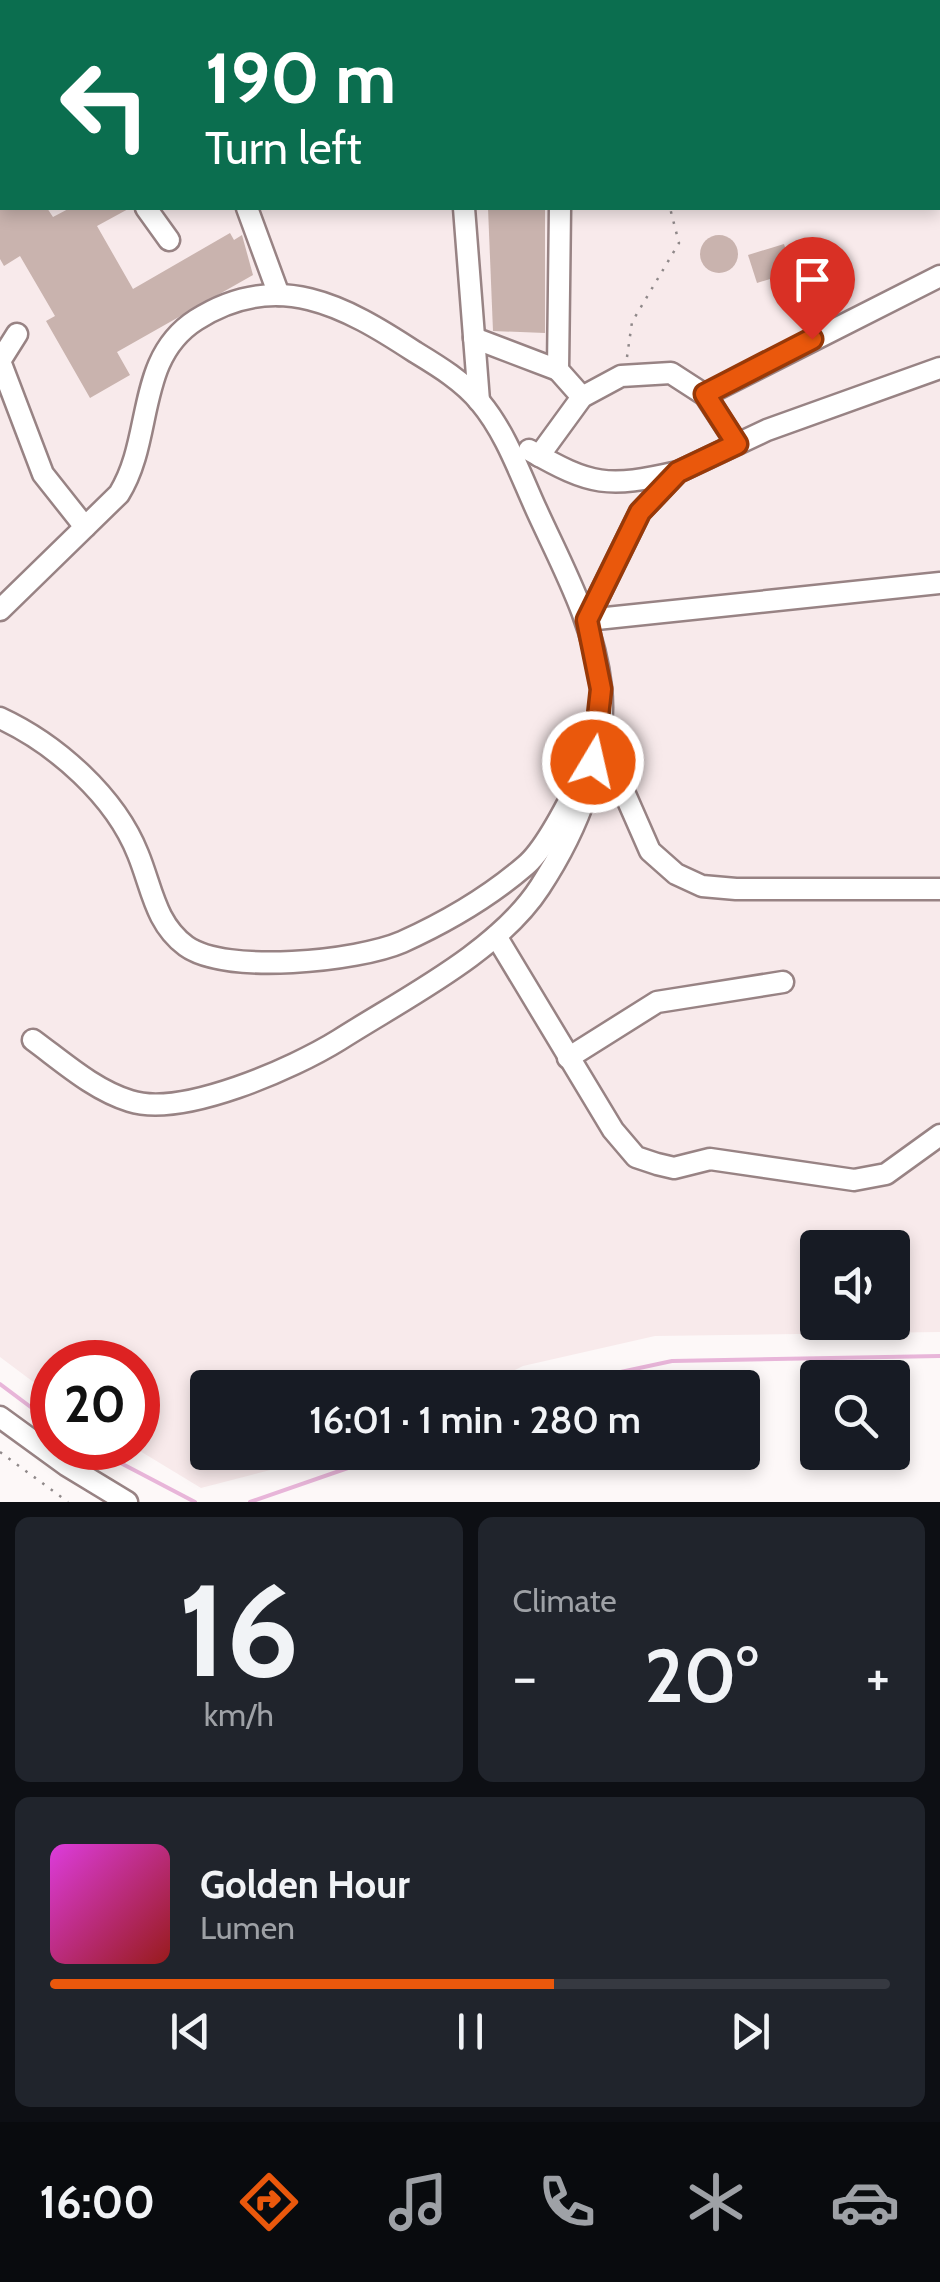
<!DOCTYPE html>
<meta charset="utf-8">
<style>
:root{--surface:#171b24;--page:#20242c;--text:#f1f3f6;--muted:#9ea1a6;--line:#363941;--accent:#ea580c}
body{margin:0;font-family:Cabin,sans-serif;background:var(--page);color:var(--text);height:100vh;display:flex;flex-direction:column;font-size:38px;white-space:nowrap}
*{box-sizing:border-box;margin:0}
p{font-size:32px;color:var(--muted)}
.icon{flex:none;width:55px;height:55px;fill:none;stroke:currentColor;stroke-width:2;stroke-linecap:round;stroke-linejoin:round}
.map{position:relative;height:1502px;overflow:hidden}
.details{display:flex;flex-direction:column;gap:15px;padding:15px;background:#0d0f14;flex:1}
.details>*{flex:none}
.hud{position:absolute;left:0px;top:0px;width:940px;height:210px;box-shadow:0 5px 15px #0003;background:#0b6e4f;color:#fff;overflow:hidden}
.buttons{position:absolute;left:800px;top:1230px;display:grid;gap:20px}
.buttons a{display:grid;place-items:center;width:110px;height:110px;border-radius:10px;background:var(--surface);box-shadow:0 5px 15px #0003;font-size:50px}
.speed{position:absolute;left:30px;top:1340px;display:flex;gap:20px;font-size:50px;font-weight:700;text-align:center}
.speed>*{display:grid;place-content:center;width:130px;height:130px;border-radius:50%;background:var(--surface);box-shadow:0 5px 15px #0003;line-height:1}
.speed .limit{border:15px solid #d22;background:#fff;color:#111}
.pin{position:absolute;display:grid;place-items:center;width:85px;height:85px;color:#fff;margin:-102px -42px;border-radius:50% 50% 50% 0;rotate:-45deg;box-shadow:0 0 10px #0007}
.pin .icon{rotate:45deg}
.me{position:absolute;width:110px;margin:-55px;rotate:9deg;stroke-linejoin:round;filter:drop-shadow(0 0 8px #0008)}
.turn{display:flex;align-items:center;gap:35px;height:210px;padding:0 40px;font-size:45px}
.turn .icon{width:130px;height:130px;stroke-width:2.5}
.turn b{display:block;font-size:70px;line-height:85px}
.big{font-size:75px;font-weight:600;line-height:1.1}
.details .card{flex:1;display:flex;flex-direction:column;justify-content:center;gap:15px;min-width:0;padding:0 35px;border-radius:15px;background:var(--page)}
.details .dial{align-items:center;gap:0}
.dial b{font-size:130px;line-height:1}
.song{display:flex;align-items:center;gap:30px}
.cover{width:120px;height:120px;border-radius:15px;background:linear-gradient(135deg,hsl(300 70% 55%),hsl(0 70% 35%))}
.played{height:10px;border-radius:5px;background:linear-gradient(90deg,var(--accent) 60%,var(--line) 60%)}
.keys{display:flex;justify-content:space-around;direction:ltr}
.heat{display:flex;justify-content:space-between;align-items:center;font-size:55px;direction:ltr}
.details .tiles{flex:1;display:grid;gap:15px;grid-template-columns:1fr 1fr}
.card:last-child{grid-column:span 2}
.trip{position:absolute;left:190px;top:1370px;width:570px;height:100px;border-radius:10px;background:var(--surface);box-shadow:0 5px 15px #0003;font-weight:600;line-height:100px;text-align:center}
.dock{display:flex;height:160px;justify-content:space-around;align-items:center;background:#090b0e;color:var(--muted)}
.dock .icon{width:70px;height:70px}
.dock .active{color:var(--accent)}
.dock b{font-size:45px;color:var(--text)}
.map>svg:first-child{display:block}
.built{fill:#f8eaeb;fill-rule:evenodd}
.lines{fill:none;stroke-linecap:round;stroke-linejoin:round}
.stream{stroke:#e8b5d9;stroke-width:4}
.building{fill:#c9b3ae}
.minor-casing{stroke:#988384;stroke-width:25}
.path{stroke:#8f8889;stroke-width:2.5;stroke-dasharray:2.5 8;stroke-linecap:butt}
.minor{stroke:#fff;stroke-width:20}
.route-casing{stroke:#983908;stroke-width:25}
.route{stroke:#ea580c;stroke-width:18}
</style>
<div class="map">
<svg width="940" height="1502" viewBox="0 0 940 1502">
<rect width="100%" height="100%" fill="#fdf8f8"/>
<path class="built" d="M0,0h940v1332l-285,4 -132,30 -42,21 -273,1v64l127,1 -134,35 -66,-40 3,-86h-86v34l-52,-39zM2,2h936v206h-936zM818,1248h74v74h-74z"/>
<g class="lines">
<g class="stream">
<path d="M0,1384l52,39"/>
<path d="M546,1388l126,-27 268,-5"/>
<path d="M92,1448l103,54"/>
<path d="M250,1502l144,-50"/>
</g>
</g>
<g class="building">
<path d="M0,208h47l6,9 17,-9h60l-33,18 36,63 97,-56 4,7 8,-5 11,40 -136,77 13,23 -40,23 -44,-77 9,-5 -35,-60 -16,10 -4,-7z"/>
<path d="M488,208h57v125l-52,-2z"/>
<circle cx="719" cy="254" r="19"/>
<path d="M784,244l9,28 -36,11 -9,-28z"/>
</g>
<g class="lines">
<g class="minor-casing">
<g id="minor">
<path d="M20,0l2,2"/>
<path d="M185,0l1,2"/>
<path d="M294,0l3,2"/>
<path d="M661,0l3,2"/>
<path d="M785,0l1,2"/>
<path d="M864,0l1,2"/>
<path d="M905,0v2"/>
<path d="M804,2l12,-2"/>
<path d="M938,59l2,3"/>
<path d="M0,69l2,1"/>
<path d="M938,105l2,-2"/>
<path d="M938,164l2,3"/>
<path d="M146,208l23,32"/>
<path d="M247,208l32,87"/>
<path d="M464,208l15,193"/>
<path d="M560,208l-2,162 24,27"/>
<path d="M17,334l-17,27 43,113 42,53"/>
<path d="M474,338l84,32"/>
<path d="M705,395l235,-119"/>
<path d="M529,450c63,36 78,38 149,22"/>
<path d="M539,456l43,-59 39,-21 50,-3 34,22 32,49"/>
<path d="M0,610l119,-116c35,-56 16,-135 77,-174 81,-52 149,-14 219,32 23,14 48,29 65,50 26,31 40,72 57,109 26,57 57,112 64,176 7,69 -24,144 -61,200 -42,65 -137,112 -201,153 -45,28 -157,78 -209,61 -36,-11 -67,-39 -97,-61"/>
<path d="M587,620l53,-108 38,-40 89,-42 173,-62"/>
<path d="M587,620l353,-37"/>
<path d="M0,718c56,26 115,78 138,136 14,34 17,69 48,92 40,29 172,15 216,-4 42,-19 88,-46 123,-76 20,-16 48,-72 60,-97"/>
<path d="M599,735l51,116 26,23 26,12 34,3h204"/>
<path d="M496,936l117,194 23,27 21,7 17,4 36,-9 144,21 32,-6 54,-39"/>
<path d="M568,1058l89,-56 126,-20"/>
<path d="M0,1417l66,48 61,37"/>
</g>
</g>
<g class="path">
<path d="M627,357l5,-35 47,-79 -9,-35"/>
<path d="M0,1452l68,50"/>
</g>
<use href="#minor" class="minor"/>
</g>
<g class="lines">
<g class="route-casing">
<path id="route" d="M593,762l8,-73 -14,-69 53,-108 38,-40 59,-28 -32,-50 107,-55"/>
</g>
<use href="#route" class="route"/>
</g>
</svg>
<div class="buttons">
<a><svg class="icon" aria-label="sound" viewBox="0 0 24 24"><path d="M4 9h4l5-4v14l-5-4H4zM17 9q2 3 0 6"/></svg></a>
<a><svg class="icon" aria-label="search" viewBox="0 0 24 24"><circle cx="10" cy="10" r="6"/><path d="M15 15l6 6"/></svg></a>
</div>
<div class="speed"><div class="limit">20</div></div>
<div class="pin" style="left:812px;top:339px;background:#d93025"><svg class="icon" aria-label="arrive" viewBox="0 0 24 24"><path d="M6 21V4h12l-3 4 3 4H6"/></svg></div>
<svg class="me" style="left:593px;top:762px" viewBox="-20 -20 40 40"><circle r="17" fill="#ea580c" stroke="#fff" stroke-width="3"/><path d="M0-11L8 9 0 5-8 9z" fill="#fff"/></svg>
<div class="trip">16:01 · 1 min · 280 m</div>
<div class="hud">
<div class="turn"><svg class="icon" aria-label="left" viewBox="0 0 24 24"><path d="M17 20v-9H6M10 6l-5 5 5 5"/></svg><div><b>190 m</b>Turn left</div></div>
</div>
</div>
<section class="details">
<div class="tiles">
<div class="card dial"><b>16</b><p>km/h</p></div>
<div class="card"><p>Climate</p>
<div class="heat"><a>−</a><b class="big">20°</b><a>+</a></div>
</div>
<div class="card">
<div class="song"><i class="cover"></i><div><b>Golden Hour</b><p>Lumen</p></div></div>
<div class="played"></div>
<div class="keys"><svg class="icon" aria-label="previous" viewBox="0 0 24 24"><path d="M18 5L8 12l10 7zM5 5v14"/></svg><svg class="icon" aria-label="pause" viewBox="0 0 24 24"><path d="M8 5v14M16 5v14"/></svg><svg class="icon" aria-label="next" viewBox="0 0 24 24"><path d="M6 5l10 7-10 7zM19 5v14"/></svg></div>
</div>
</div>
</section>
<nav class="dock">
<b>16:00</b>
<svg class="icon active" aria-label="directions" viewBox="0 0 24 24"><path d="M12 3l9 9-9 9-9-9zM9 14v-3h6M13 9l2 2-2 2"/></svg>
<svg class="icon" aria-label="music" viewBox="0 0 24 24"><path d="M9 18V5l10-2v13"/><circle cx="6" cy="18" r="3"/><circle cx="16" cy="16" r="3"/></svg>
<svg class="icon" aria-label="phone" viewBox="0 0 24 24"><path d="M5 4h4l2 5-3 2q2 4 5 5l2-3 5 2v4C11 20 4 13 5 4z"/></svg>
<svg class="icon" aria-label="climate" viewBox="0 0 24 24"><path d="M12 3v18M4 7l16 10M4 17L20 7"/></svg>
<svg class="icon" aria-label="car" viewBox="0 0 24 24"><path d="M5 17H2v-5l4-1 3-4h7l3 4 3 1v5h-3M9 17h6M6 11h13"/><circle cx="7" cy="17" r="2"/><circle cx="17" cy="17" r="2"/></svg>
</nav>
